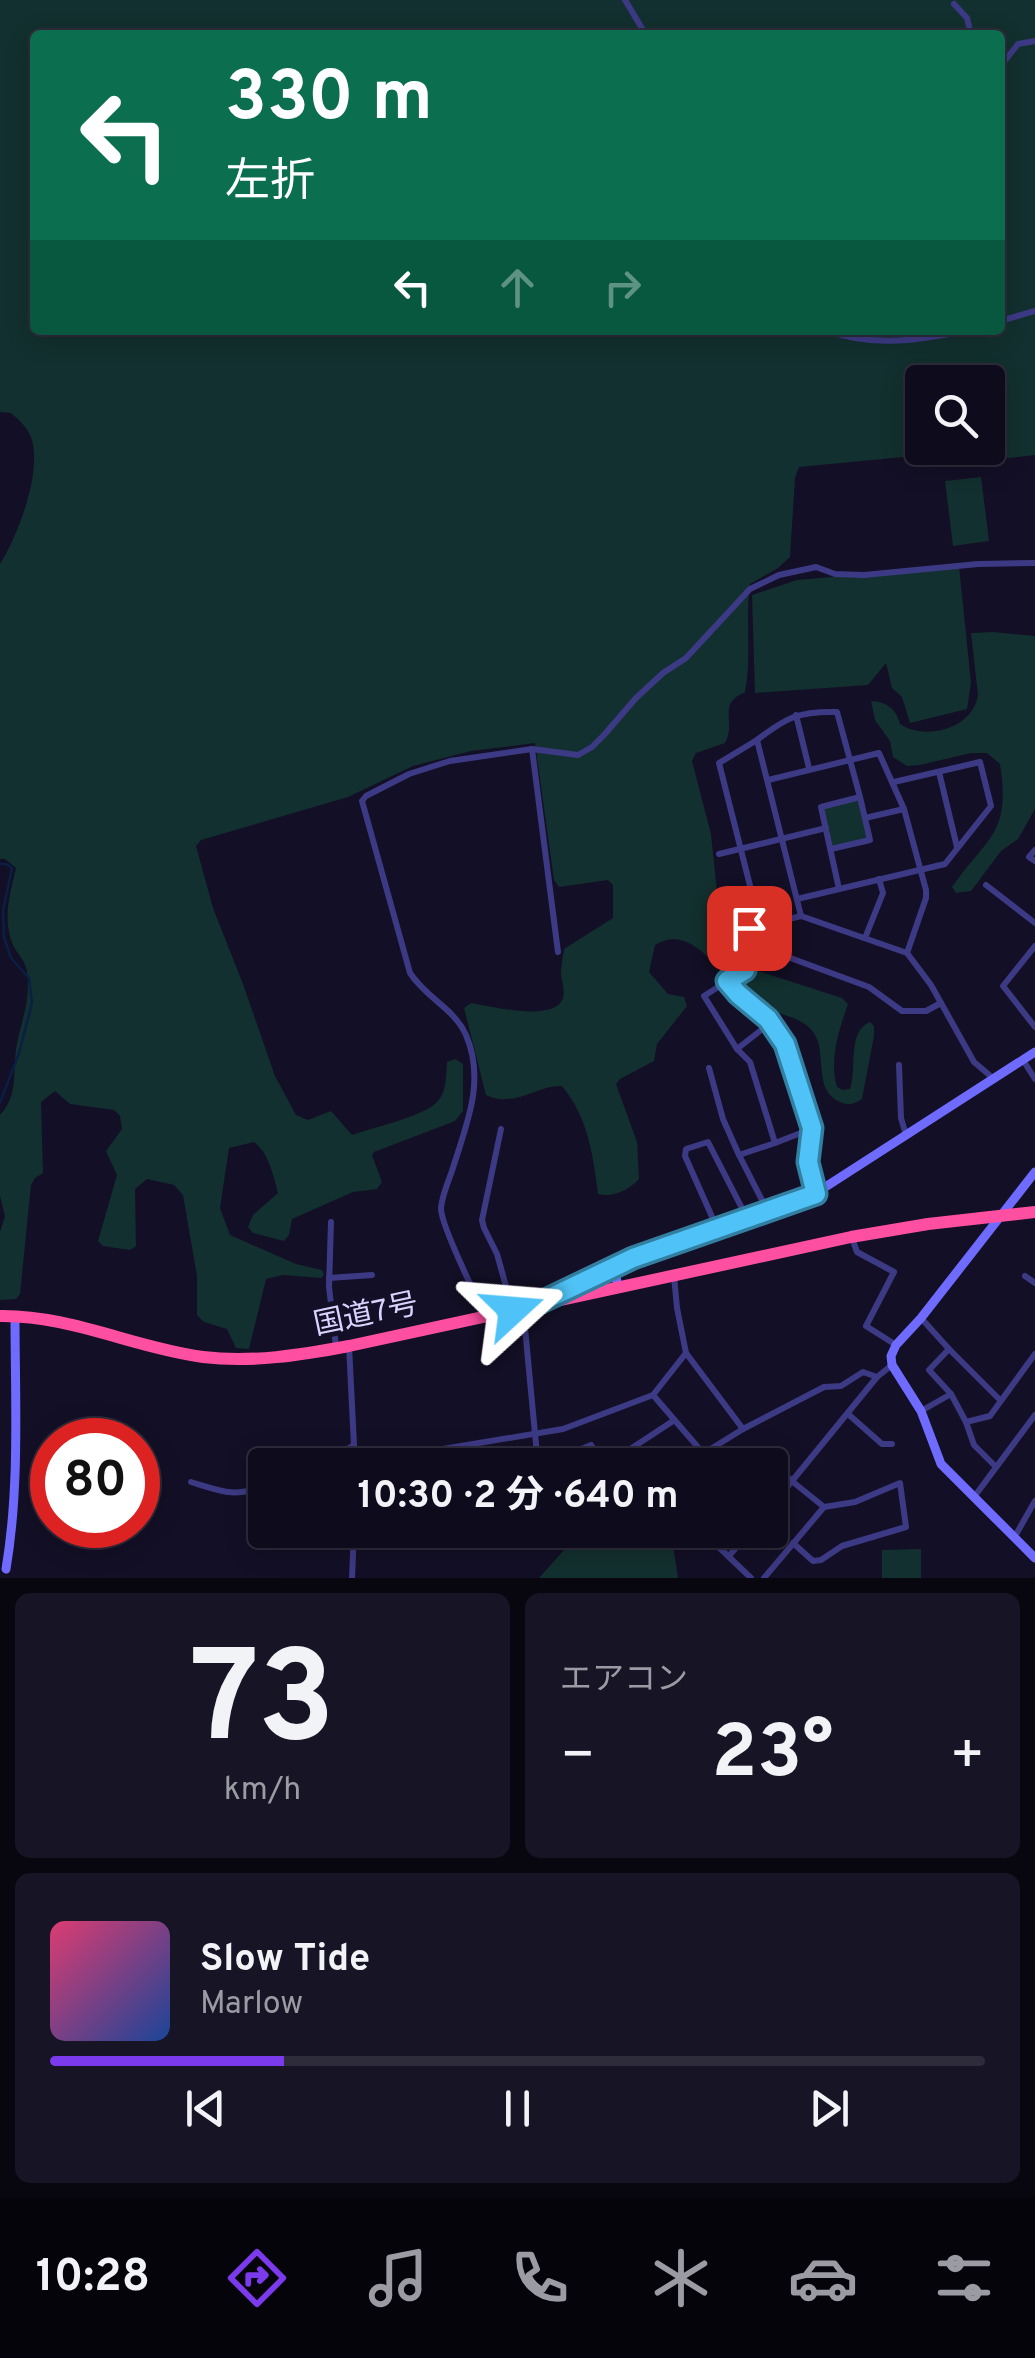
<!DOCTYPE html>
<html lang="ja">
<meta charset="utf-8">
<style>
:root{--surface:#0e0b1c;--page:#171425;--text:#f1f3f6;--muted:#9b9ba3;--line:#2e2b3b;--accent:#7c3aed}
body{margin:0;font-family:Overpass,"Noto Sans JP",sans-serif;background:var(--page);color:var(--text);height:100vh;display:flex;flex-direction:column;font-size:38px;white-space:nowrap}
*{box-sizing:border-box;margin:0}
p{font-size:32px;color:var(--muted)}
.icon{flex:none;width:55px;height:55px;fill:none;stroke:currentColor;stroke-width:2;stroke-linecap:round;stroke-linejoin:round}
.map{position:relative;height:1578px;overflow:hidden}
.details{display:flex;flex-direction:column;gap:15px;padding:15px;background:#08060f;flex:1}
.details>*{flex:none}
.top-card{position:absolute;left:30px;top:30px;width:975px;height:305px;border-radius:10px;box-shadow:0 5px 25px #0003,0 0 0 2px var(--line);background:#0b6e4f;color:#fff;overflow:hidden}
.tools{position:absolute;left:905px;top:365px;display:grid;gap:20px}
.tools a{display:grid;place-items:center;width:100px;height:100px;border-radius:10px;background:var(--surface);box-shadow:0 5px 25px #0003,0 0 0 2px var(--line);font-size:50px}
.speed{position:absolute;left:30px;top:1418px;display:flex;gap:20px;font-size:50px;font-weight:700;text-align:center}
.speed>*{display:grid;place-content:center;width:130px;height:130px;border-radius:50%;background:var(--surface);box-shadow:0 5px 25px #0003,0 0 0 2px var(--line);line-height:1}
.speed .limit{border:15px solid #d22;background:#fff;color:#111}
.pin{position:absolute;display:grid;place-items:center;width:85px;height:85px;color:#fff;margin:-42px;border-radius:20px;box-shadow:0 5px 15px #0006}
.me{position:absolute;width:110px;margin:-55px;rotate:71deg;stroke-linejoin:round;filter:drop-shadow(0 0 8px #0008)}
.turn{display:flex;align-items:center;gap:35px;height:210px;padding:0 30px;font-size:45px}
.turn .icon{width:130px;height:130px;stroke-width:2.5}
.turn b{display:block;font-size:70px;line-height:85px}
.lanes{display:flex;align-items:center;height:95px;padding:0 30px;background:#0003;justify-content:center;gap:50px;direction:ltr}
.lanes .off{opacity:.35}
.big{font-size:75px;font-weight:700;line-height:1.1}
.details .card{flex:1;display:flex;flex-direction:column;justify-content:center;gap:15px;min-width:0;padding:0 35px;border-radius:15px;background:var(--page)}
.details .dial{align-items:center;gap:0}
.dial b{font-size:130px;line-height:1}
.song{display:flex;align-items:center;gap:30px}
.cover{width:120px;height:120px;border-radius:15px;background:linear-gradient(135deg,hsl(340 70% 55%),hsl(220 70% 35%))}
.played{height:10px;border-radius:5px;background:linear-gradient(90deg,var(--accent) 25%,var(--line) 25%)}
.keys{display:flex;justify-content:space-around;direction:ltr}
.heat{display:flex;justify-content:space-between;align-items:center;font-size:55px;direction:ltr}
.details .tiles{flex:1;display:grid;gap:15px;grid-template-columns:1fr 1fr}
.card:last-child{grid-column:span 2}
.trip{position:absolute;left:248px;top:1448px;width:540px;height:100px;border-radius:10px;background:var(--surface);box-shadow:0 5px 25px #0003,0 0 0 2px var(--line);font-weight:700;line-height:100px;text-align:center}
.tabs{display:flex;height:160px;justify-content:space-around;align-items:center;background:#06040b;color:var(--muted)}
.tabs .icon{width:70px;height:70px}
.tabs .current{color:var(--accent)}
.tabs b{font-size:45px;color:var(--text)}
.map>svg:first-child{display:block}
.green{fill:#12302f;fill-rule:evenodd}
.lines{fill:none;stroke-linecap:round;stroke-linejoin:round}
.stream{stroke:#0a1f44;stroke-width:2.5}
.street{stroke:#3d3a85;stroke-width:6}
.secondary{stroke:#6f6bff;stroke-width:9}
.highway{stroke:#ff4fa3;stroke-width:12}
.route-casing{stroke:#337fa1;stroke-width:25}
.route{stroke:#4fc3f7;stroke-width:18}
.labels{text-anchor:middle;dominant-baseline:central;stroke-width:10;stroke-linejoin:round;paint-order:stroke}
.street-label{font-size:30px;fill:#d9d4ff;stroke:#130f26}
</style>
<div class="map">
<svg width="1035" height="1578" viewBox="0 0 1035 1578">
<rect width="100%" height="100%" fill="#130f26"/>
<g class="green">
<path d="M0,0h1035v455l-35,4 -55,-6 -146,14 -4,11 -5,79 -12,11 -28,16c-5,36 2,73 -5,108 -29,13 -8,28 -20,51l-29,10 -4,8 19,73 7,67 21,60 -2,7 -9,5 -6,-2c-19,-19 -39,-43 -67,-26l-6,27 19,22 16,3 3,9 -30,38 -3,17 -34,18 -4,5 21,58 2,37c-10,11 -26,19 -41,15 -5,-39 -10,-77 -36,-108 -23,-2 -49,23 -76,9l-22,-87 7,-5c18,3 84,20 92,-5 2,-7 -1,-17 -2,-24 0,-9 2,-16 3,-25l49,-31v-33l-5,-5 -49,7 -5,-7 -19,-137 -64,8 -58,15 -65,31 -147,43 -5,6 17,62 30,76 32,92 21,39 12,5 23,-9 21,24c20,-7 72,-19 85,-33 10,-10 9,-27 10,-40l8,-3 8,5v47l-8,10 -81,31 -2,3 10,27 -5,7 -24,3 -61,27 -3,16 -5,6 -31,-8 -5,-6 5,-12 25,-22c-5,-19 -9,-39 -24,-51l-25,6 -9,60 10,27 66,29 26,6 2,5 -3,3 -38,-3 -17,4 -17,70 -13,-1 -9,-19 -23,-7 -7,-7v-39l-14,-81 -9,-10 -27,-6 -12,10 1,57 -6,4 -27,-4 -5,-5 19,-66 -11,-24 16,-22 -2,-13 -6,-6 -44,-6 -15,-13 -14,11 2,71 -8,5 -4,7 -11,109 -4,5 -16,1v-68l5,-16 -5,-20v-81c18,-19 13,-42 16,-66 5,-29 15,-47 11,-77 -1,-11 -10,-18 -14,-27 -11,-26 -3,-51 3,-77l-11,-9h-5v-295c18,-29 43,-93 31,-127 -4,-10 -12,-17 -20,-24l-11,-1zM35,35h965v295h-965zM922,382h66v66h-66z"/>
<path d="M981,477l8,64 -36,5 -8,-65z"/>
<path d="M959,566l12,117 -4,26 -57,14 -8,-26 -10,-9 -6,-25 -18,22 -113,8 -3,-98 45,-15z"/>
<path d="M993,632l42,4v173l-17,30 -17,12 -30,40 -15,2 -4,-6c36,-51 59,-53 48,-123l-13,-11h-16l-51,12 -13,1 -14,-9 -3,-16 -15,-21 -4,-19c15,1 25,7 29,23 25,17 73,5 78,-29l-7,-62z"/>
<path d="M860,797l10,43 -39,9 -10,-42z"/>
<path d="M749,968l93,30 6,6c-9,26 -19,55 -11,83l6,3 7,-1c7,-20 -3,-58 20,-67l4,4v10l-12,63c-8,5 -13,7 -22,3 -28,-11 -12,-51 -27,-70 -17,-24 -63,-14 -76,-52l11,-7z"/>
<path d="M582,1530h80l11,16 5,32h-139z"/>
<path d="M921,1549v29h-39v-28z"/>
</g>
<g class="lines">
<path class="stream" d="M0,864h6l6,4 -9,42 1,27 7,21 18,20 3,25 -13,50 -19,50"/>
<g class="street">
<path d="M625,0l21,35"/>
<path d="M954,4l13,14 4,17"/>
<path d="M1000,67l18,-23 17,-3"/>
<path d="M1000,321l35,-10"/>
<path d="M827,330c43,18 96,10 141,0"/>
<path d="M796,715l13,53"/>
<path d="M757,740l-38,23 47,186 103,38 33,24h24l15,-8"/>
<path d="M532,749l26,203"/>
<path d="M939,772l18,75"/>
<path d="M768,780l111,-27 25,56 22,81v8l-19,55"/>
<path d="M865,818l39,-9"/>
<path d="M831,849l39,-9 -10,-43"/>
<path d="M1035,850l-6,7 6,4"/>
<path d="M719,854l107,-26"/>
<path d="M986,885l49,38"/>
<path d="M797,899l148,-35 46,-58 -11,-44 -86,20"/>
<path d="M801,916l-44,-176c30,-23 42,-29 80,-28l23,85 -39,10 18,82"/>
<path d="M865,938l18,-45 -4,-14"/>
<path d="M1035,946l-32,40 32,41"/>
<path d="M727,981l22,23 12,8 24,31 27,85 -4,34 8,31"/>
<path d="M737,1049l33,-26"/>
<path d="M1023,1060l12,19"/>
<path d="M899,1065l2,53 5,17"/>
<path d="M709,1068l14,51 16,36"/>
<path d="M501,1129l-19,91 2,8 13,26 15,54"/>
<path d="M775,1143l36,-14"/>
<path d="M767,1210l-28,-55 36,-12 -25,-81 -13,-13 -33,-53 41,-26 -1,-40 57,-14 106,37 24,32 43,77 20,17"/>
<path d="M331,1222l-2,65 7,60"/>
<path d="M717,1228l-32,-72 1,-7 22,-7 39,76"/>
<path d="M852,1238l5,14 37,20 -28,54 30,19"/>
<path d="M674,1276l3,32 9,45 57,76"/>
<path d="M1025,1276l10,7"/>
<path d="M329,1278l43,-3"/>
<path d="M552,1297l64,-32"/>
<path d="M523,1307l15,158"/>
<path d="M485,1315c-9,-19 -45,-91 -44,-107 1,-12 7,-26 11,-37 14,-46 34,-89 14,-136 -12,-27 -39,-36 -56,-62l-48,-172 4,-5 43,-22 41,-13 82,-12 46,6 14,-8 12,-12 32,-37 27,-25 23,-15 64,-69 29,-14 37,-8 19,7 29,1 114,-11 57,-1"/>
<path d="M921,1318l28,31"/>
<path d="M349,1346l6,119"/>
<path d="M653,1395l50,58"/>
<path d="M921,1411l30,-17"/>
<path d="M848,1414l34,30h10"/>
<path d="M966,1422l-15,-28 -22,-24 20,-21 51,51"/>
<path d="M443,1449l120,-20 90,-34 33,-42"/>
<path d="M499,1464l80,-14 12,-5 13,20"/>
<path d="M321,1465l33,-20"/>
<path d="M606,1465l67,-44"/>
<path d="M685,1465l58,-36 81,-42 17,-1 22,-14 14,5"/>
<path d="M763,1465l5,-7 25,24 31,25"/>
<path d="M996,1467l-22,-22 -8,-23 24,-6 45,-62"/>
<path d="M191,1482c33,10 40,15 74,5"/>
<path d="M974,1497l61,-82"/>
<path d="M770,1508l107,-131 15,-12"/>
<path d="M710,1530l-4,5 45,43"/>
<path d="M1014,1538l21,-37"/>
<path d="M729,1556l22,-26"/>
<path d="M352,1578l2,-48"/>
<path d="M764,1578l60,-71 31,-5 45,-19 6,44 -64,19 -21,14 -8,1 -20,-18"/>
</g>
<g class="secondary">
<path d="M1035,1172l-114,146 -25,27 -5,11 1,9 29,46 20,53 94,94"/>
<path d="M618,1287l-3,-15 2,-7 199,-72 219,-141"/>
<path d="M6,1569c14,-83 9,-169 9,-253"/>
</g>
<path class="highway" d="M0,1316c70,-1 135,32 203,41 49,6 98,-2 146,-11l502,-109 77,-13 107,-12"/>
</g>
<g class="lines">
<g class="route-casing">
<path id="route" d="M513,1310l24,-6 96,-46 183,-64 -8,-32 4,-34 -27,-84 -17,-25 -30,-25 -11,-13 18,-11 -1,-40 5,-2"/>
</g>
<use href="#route" class="route"/>
</g>
<g class="labels">
<g class="street-label">
<text transform="translate(366 1316) rotate(-12)">国道7号</text>
</g>
</g>
</svg>
<div class="tools">
<a><svg class="icon" aria-label="search" viewBox="0 0 24 24"><circle cx="10" cy="10" r="6"/><path d="M15 15l6 6"/></svg></a>
</div>
<div class="speed"><div class="limit">80</div></div>
<div class="pin" style="left:749px;top:928px;background:#d93025"><svg class="icon" aria-label="arrive" viewBox="0 0 24 24"><path d="M6 21V4h12l-3 4 3 4H6"/></svg></div>
<svg class="me" style="left:513px;top:1310px" viewBox="-20 -20 40 40"><path d="M0-17L14 15 0 8-14 15z" fill="#4fc3f7" stroke="#fff" stroke-width="4"/></svg>
<div class="trip">10:30 · 2 分 · 640 m</div>
<div class="top-card">
<div class="turn"><svg class="icon" aria-label="left" viewBox="0 0 24 24"><path d="M17 20v-9H6M10 6l-5 5 5 5"/></svg><div><b>330 m</b>左折</div></div>
<div class="lanes"><svg class="icon" aria-label="left" viewBox="0 0 24 24"><path d="M17 20v-9H6M10 6l-5 5 5 5"/></svg><svg class="icon off" aria-label="ahead" viewBox="0 0 24 24"><path d="M12 20V5M6 11l6-6 6 6"/></svg><svg class="icon off" aria-label="right" viewBox="0 0 24 24"><path d="M7 20v-9h11M14 6l5 5-5 5"/></svg></div>
</div>
</div>
<section class="details">
<div class="tiles">
<div class="card dial"><b>73</b><p>km/h</p></div>
<div class="card"><p>エアコン</p>
<div class="heat"><a>−</a><b class="big">23°</b><a>+</a></div>
</div>
<div class="card">
<div class="song"><i class="cover"></i><div><b>Slow Tide</b><p>Marlow</p></div></div>
<div class="played"></div>
<div class="keys"><svg class="icon" aria-label="previous" viewBox="0 0 24 24"><path d="M18 5L8 12l10 7zM5 5v14"/></svg><svg class="icon" aria-label="pause" viewBox="0 0 24 24"><path d="M8 5v14M16 5v14"/></svg><svg class="icon" aria-label="next" viewBox="0 0 24 24"><path d="M6 5l10 7-10 7zM19 5v14"/></svg></div>
</div>
</div>
</section>
<nav class="tabs">
<b>10:28</b>
<svg class="icon current" aria-label="directions" viewBox="0 0 24 24"><path d="M12 3l9 9-9 9-9-9zM9 14v-3h6M13 9l2 2-2 2"/></svg>
<svg class="icon" aria-label="music" viewBox="0 0 24 24"><path d="M9 18V5l10-2v13"/><circle cx="6" cy="18" r="3"/><circle cx="16" cy="16" r="3"/></svg>
<svg class="icon" aria-label="phone" viewBox="0 0 24 24"><path d="M5 4h4l2 5-3 2q2 4 5 5l2-3 5 2v4C11 20 4 13 5 4z"/></svg>
<svg class="icon" aria-label="climate" viewBox="0 0 24 24"><path d="M12 3v18M4 7l16 10M4 17L20 7"/></svg>
<svg class="icon" aria-label="car" viewBox="0 0 24 24"><path d="M5 17H2v-5l4-1 3-4h7l3 4 3 1v5h-3M9 17h6M6 11h13"/><circle cx="7" cy="17" r="2"/><circle cx="17" cy="17" r="2"/></svg>
<svg class="icon" aria-label="filters" viewBox="0 0 24 24"><path d="M4 7h16M4 17h16"/><circle cx="9" cy="7" r="2"/><circle cx="15" cy="17" r="2"/></svg>
</nav>
